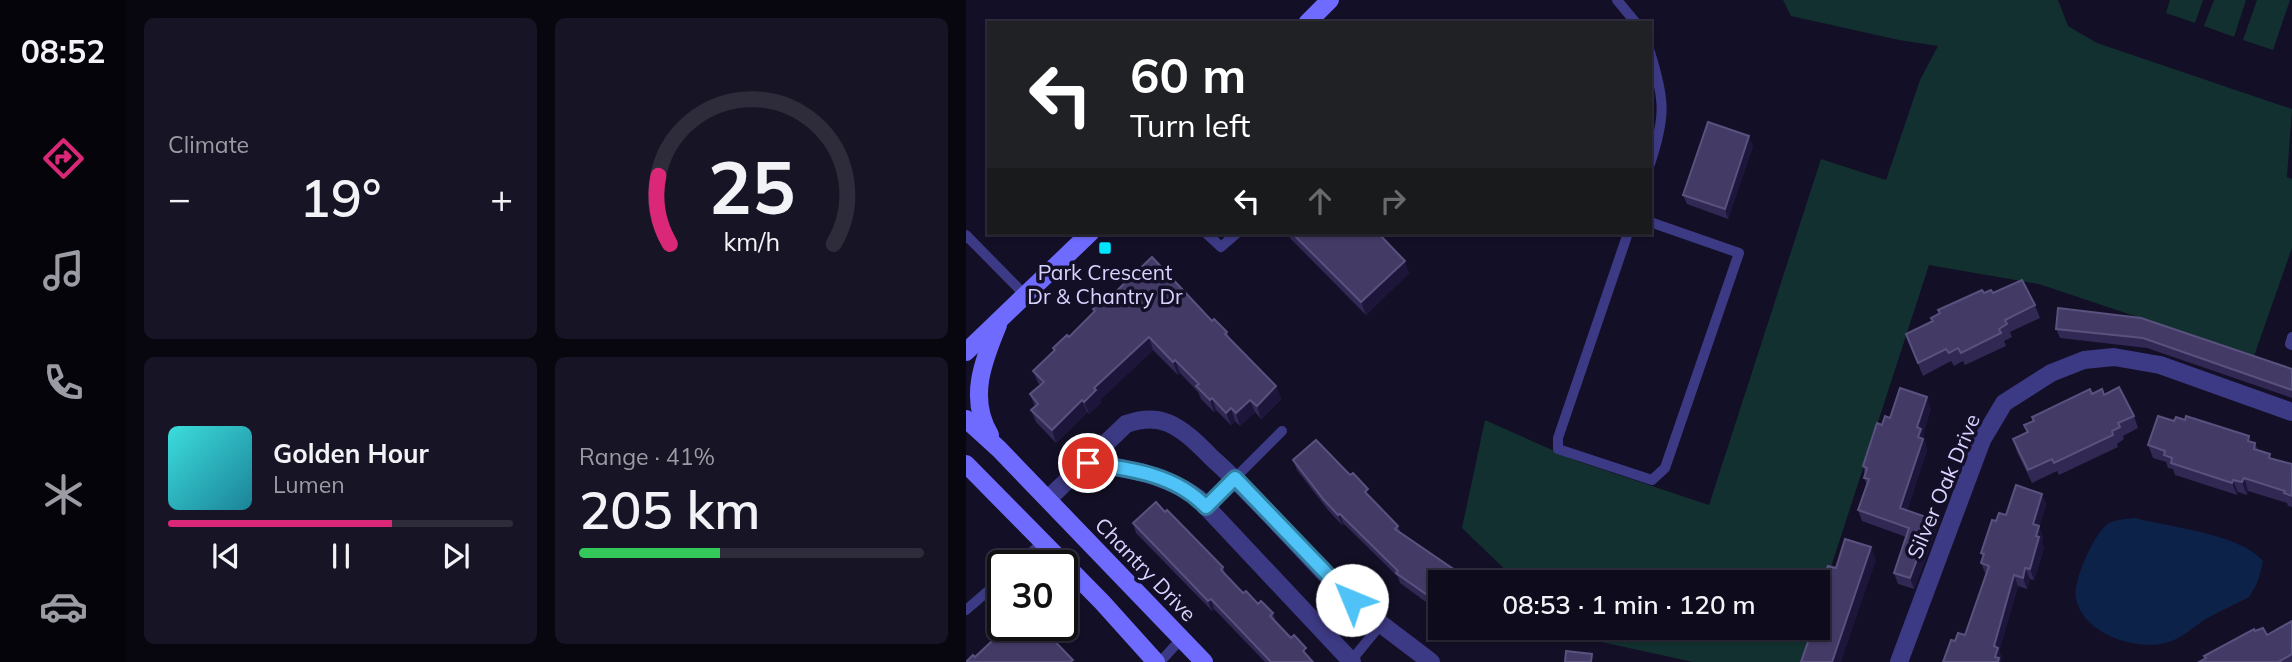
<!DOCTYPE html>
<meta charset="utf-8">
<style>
:root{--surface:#0e0b1c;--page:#171425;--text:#f1f3f6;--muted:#9b9ba3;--line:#2e2b3b;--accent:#db2777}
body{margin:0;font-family:Mulish,sans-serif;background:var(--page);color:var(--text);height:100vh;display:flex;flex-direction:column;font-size:26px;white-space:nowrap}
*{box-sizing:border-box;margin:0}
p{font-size:23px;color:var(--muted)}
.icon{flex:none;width:38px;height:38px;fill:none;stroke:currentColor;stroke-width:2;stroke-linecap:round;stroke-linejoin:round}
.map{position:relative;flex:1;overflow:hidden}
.details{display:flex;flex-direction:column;gap:18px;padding:18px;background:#08060f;width:840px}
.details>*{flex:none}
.guide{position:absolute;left:21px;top:21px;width:665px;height:214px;border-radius:0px;box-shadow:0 2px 5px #0004,0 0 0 2px var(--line);background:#202124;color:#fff;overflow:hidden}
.speed{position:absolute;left:21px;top:550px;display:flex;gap:14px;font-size:35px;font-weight:700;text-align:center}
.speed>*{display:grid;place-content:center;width:91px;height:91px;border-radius:50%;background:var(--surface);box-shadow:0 2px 5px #0004,0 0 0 2px var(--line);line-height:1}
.speed .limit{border:4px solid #111;border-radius:10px;background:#fff;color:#111}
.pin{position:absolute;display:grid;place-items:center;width:60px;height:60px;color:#fff;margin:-30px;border:4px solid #fff;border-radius:50%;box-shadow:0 2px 7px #0007}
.me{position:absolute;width:77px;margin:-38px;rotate:315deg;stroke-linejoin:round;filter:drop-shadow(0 0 5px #0008)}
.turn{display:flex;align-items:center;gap:24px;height:147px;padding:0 28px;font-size:32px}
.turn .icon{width:91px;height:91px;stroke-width:2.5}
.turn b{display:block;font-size:49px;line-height:60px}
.lanes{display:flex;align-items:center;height:66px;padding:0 28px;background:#0003;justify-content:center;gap:35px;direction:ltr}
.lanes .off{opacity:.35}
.big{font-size:52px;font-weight:600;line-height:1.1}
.details .widget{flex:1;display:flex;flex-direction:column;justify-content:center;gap:10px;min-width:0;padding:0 24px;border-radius:10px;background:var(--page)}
.details .dial{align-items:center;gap:0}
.dial svg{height:182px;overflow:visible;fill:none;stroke:var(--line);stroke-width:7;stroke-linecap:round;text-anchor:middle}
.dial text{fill:var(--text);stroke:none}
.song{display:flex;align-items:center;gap:21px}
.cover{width:84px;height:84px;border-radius:10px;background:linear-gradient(135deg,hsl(180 70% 55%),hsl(190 70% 35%))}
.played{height:7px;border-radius:4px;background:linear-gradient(90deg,var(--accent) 65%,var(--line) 65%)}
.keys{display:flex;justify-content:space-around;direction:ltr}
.heat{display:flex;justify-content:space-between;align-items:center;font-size:38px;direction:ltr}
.charge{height:10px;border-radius:5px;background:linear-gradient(90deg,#34c759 41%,var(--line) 0)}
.details .tiles{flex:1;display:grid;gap:18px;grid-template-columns:repeat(2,1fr)}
.trip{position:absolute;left:462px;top:570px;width:402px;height:70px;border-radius:0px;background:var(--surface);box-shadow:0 2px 5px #0004,0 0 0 2px var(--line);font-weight:600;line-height:70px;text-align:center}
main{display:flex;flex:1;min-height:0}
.dock{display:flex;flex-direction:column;width:126px;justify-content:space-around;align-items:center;background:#06040b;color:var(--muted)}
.dock .icon{width:49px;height:49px}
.dock .selected{color:var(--accent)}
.dock b{font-size:32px;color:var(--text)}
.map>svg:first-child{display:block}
.green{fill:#12302f}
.water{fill:#0c2248}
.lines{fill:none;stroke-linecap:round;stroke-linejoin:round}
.lane{stroke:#3d3a85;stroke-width:10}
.street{stroke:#3d3a85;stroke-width:18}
.secondary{stroke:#6f6bff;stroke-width:18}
.wall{fill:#312854}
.shaded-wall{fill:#1d163a}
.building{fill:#433a66;stroke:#5a527e;stroke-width:2}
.route-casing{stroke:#337fa1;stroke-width:18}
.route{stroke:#4fc3f7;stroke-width:12}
.poi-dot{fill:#00e5ff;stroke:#130f26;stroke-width:2.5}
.labels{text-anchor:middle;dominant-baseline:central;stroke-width:7;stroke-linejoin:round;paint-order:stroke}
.poi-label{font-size:21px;fill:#d9d4ff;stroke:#130f26}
.street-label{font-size:21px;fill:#d9d4ff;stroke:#130f26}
</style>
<main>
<nav class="dock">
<b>08:52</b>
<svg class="icon selected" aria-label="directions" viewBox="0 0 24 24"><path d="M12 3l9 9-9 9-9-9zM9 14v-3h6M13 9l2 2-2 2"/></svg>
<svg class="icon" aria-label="music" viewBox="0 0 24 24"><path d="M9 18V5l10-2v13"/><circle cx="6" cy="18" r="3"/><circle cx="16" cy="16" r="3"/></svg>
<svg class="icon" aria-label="phone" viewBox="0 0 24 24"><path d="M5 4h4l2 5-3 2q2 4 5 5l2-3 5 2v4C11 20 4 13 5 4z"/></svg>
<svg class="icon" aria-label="climate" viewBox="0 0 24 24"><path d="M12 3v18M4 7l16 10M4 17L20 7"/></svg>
<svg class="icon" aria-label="car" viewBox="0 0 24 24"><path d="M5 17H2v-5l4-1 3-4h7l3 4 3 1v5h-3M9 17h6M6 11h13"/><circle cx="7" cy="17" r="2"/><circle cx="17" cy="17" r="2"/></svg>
</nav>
<section class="details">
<div class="tiles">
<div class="widget"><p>Climate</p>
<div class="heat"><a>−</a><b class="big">19°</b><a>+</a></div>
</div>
<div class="widget dial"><svg viewBox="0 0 100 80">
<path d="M14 69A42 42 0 1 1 86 69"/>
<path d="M14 69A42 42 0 0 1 9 39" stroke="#db2777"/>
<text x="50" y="56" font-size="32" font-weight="700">25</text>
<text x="50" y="72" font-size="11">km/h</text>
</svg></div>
<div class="widget">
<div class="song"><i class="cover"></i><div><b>Golden Hour</b><p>Lumen</p></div></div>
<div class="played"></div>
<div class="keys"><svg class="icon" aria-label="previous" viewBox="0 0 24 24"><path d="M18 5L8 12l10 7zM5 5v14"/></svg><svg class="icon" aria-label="pause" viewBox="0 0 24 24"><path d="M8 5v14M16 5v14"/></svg><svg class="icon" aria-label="next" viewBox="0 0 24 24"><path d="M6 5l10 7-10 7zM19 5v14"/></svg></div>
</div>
<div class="widget"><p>Range · 41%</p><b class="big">205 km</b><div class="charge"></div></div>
</div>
</section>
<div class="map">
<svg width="1326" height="662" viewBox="0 0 1326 662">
<rect width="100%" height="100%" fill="#130f26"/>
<g class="green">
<path d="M817,0h275l10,26 29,17 195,66 -5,68 5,2v69l-38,108 -215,-72 -110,-19 -111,342v-24h-299l-57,-55 23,-108 92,41 132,44 112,-346 65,21 34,-100 18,-34 -39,-6 -108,-24z"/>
<path d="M1204,0h33l-8,23 -29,-10z"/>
<path d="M1248,0h32l-12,37 -30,-11z"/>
<path d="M1291,0h33l-17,50 -30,-10z"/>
<path d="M600,628h246l-11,34h-108l-119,-26z"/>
</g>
<path class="water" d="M1169,518c34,9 106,16 128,43 -2,13 -7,26 -14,36 -17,9 -37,17 -52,28 -9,7 -17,13 -28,17 -31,10 -85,-7 -93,-43 -4,-16 18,-67 33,-76 8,-4 18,-4 26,-5z"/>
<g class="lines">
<g class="lane">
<path d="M651,0l19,23"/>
<path d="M684,52c15,48 16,64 0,112"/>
<path d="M240,233l15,14 16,-14"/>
<path d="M662,233l-70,205v11l94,31 13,-12 74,-215 -89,-31"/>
<path d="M0,235l59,60"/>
<path d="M1326,337l-2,7 2,1"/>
<path d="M240,507l76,-76"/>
<path d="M51,565l25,-22"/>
<path d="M0,610l37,-32"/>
<path d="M385,661l30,-37"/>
<path d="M194,662l21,-23"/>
</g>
<g class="street">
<path d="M122,463c39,5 77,11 110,35l154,164"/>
<path d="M82,499l78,-75c14,-5 28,-7 42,-1 17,7 32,23 45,36 44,39 82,84 123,126 29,29 63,52 95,77"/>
<path d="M933,662l83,-222 22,-37 47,-30 33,-13 30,-3 46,8 132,47"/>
</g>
<g class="secondary">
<path d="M341,23l23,-23"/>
<path d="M0,352l124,-119"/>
<path d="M0,419l33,30 205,213"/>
<path d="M24,435c-22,-36 -7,-74 8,-110"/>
<path d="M0,464l136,138 54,60"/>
</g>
</g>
<g class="wall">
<path d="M787,146l-25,73 -41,-15 -4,-9z"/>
<path d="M319,233h93l31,40 -43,42z"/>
<path d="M1018,293h9l42,12 5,13 -30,14 2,5 -8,4 2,5 -41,19 -2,-4 -9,5 -3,-5 -28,15 -17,-42 26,-13z"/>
<path d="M139,302l107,19 15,11 3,7 46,47 5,13 -20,20 -6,-7 -15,14 -5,-5 -4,4 -15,-15 -2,2 -13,-13 -3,-7 -18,-19 -2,2 -25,-25 -53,50 1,3 -12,11 -2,-2 -31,31 -20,-21 -5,-12 4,-3 -5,-13 10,-9 -2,-2 -5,-12 21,-20 -1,-3 16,-11 25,-25 -1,-3z"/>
<path d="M1092,308l234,61v29l-145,-50 -87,-10 -4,-9z"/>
<path d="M1126,394l12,1 30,21 4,12 -15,8 1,3 -7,5 1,3 -59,28 -2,-4 -25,12 -15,-31 -4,-13 14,-6 -3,-8z"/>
<path d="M965,408l-8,26 4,16 -20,61 29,20 -22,58 -16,-5 -4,-11 12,-36 -44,-16 -4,-11 9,-25 -3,-7 1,-4 -2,-8 19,-41 8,-7z"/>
<path d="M1208,421l81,22 3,8 13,7 21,6v43l-4,-1 -1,-3 -39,-12 -1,4 -9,-3 -1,3 -62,-20 -2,-6 -5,-1 -2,-6 -13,-4 -5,-13z"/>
<path d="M327,460l78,38 27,28 3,8 67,45 1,4h-29v31l-8,-5 -2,-4 -30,-22 -2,-6 -55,-54 -1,2 -14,-15 -31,-40z"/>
<path d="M1076,494l4,11 -7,21 4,11 -1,6 2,5 -10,32 -4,-1 -3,10 -9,-3 -19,65 3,8 -47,-18 10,-6 21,-60 -5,-12 2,-6 -2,-4 15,-32z"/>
<path d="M167,523l90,44 3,8 17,18 30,20 3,9 37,40h-48l-51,-53 -2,2 -76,-78z"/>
<path d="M1326,621v41h-93l56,-31 12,4z"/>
<path d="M496,628h34l-9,13 -7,-4 -2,2z"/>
</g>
<g class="shaded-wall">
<path d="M783,136l4,10 -25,73 -3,-10z"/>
<path d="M439,261l4,12 -43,42 -5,-13z"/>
<path d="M183,337l4,13 -53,50 1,3 -12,11 -5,-12 10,-14z"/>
<path d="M209,360l5,13 -2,2 -5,-13z"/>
<path d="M310,386l5,13 -20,20 -4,-13z"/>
<path d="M961,397l4,11 -8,26 4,16 -23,70 -4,-12 18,-71 -1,-10z"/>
<path d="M246,398l4,12 -2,2 -4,-12z"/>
<path d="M116,400l5,12 -31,31 -4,-13z"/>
<path d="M284,400l5,12 -15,14 -4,-13z"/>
<path d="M265,408l4,13 -4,4 -5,-12z"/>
<path d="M1278,478l4,13 -1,4 -5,-13z"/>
<path d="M1267,480l5,12 -1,3 -5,-12z"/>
<path d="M1076,494l4,11 -7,21 4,11 -1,6 2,5 -10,32 -4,-11 3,-45z"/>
<path d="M374,514l3,9 -1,2 -4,-10z"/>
<path d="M966,519l4,12 -22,58 -4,-11z"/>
<path d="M905,547l5,13 -35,102h-9z"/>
<path d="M1059,568l5,11 -3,10 -4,-11z"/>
<path d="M1048,575l4,11 -19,65 3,8 -1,3h-4l-3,-16z"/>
<path d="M245,599l3,10 -2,2 -4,-10z"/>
<path d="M509,628h2l3,9 -2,2z"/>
<path d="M520,628h10l-9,13 -4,-9z"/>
</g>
<g class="building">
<path d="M742,122l41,14 -24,73 -42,-14z"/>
<path d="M326,233h86l27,28 -44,41z"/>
<path d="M186,257l60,64 2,-2 13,13 -2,2 51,52 -19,20 -7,-6 -14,13 -5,-5 -5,5 -14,-15 -2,2 -14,-14 3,-2 -24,-24 -2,2 -24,-25 -55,51 2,2 -12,12 -2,-2 -30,30 -21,-20 7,-6 -8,-10 14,-12 -11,-11 22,-21 -2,-2 14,-13 2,2 26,-26 -2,-2 10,-10 2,3z"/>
<path d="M1056,280l13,25 -30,15 2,4 -8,5 2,4 -40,20 -3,-5 -9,5 -3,-4 -28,14 -12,-29 27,-13 -2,-3 9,-5 -2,-3 44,-20 2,3 7,-3 2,3z"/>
<path d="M1092,308l83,10 151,51v21l-149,-52 -87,-9z"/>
<path d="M1153,387l15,29 -16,7 2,4 -8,4 1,4 -59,28 -2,-4 -24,11 -15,-31 15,-7 -4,-7 10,-4 -2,-4 58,-28 2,5 10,-5 2,6z"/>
<path d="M934,388l27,9 -10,30 4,2 -3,8 5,2 -23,69 32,11 -22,59 -16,-5 15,-45 -51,-18 11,-31 -5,-1 3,-10 -4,-2 14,-43 5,2 3,-9 5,2z"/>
<path d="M1192,416l16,5 2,-4 9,3 1,-4 63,20 -1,5 7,2 -1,6 16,5 -1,4 23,6v32l-8,-3 1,-2 -41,-13 -2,4 -9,-2 -1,3 -61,-20 1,-5 -8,-3 1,-4 -17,-6z"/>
<path d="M350,440l34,35 3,-2 15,16 -3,3 33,34 -3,3 73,50 -2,3 2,1h-28v24l-12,-8 2,-2 -34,-24 2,-2 -58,-57 -2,1 -14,-15 -31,-40z"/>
<path d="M1050,485l26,9 -9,30 6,2 -3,10 3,1 -9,32 -5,-1 -2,10 -9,-3 -20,71 4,2 -3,9 4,1 -1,4h-55l8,-22 4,1 3,-8 7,2 24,-69 -8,-3 3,-9 -3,-1 11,-33 4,1 3,-8 7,2z"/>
<path d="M190,502l9,10 2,-2 56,57 -2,3 22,23 3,-2 12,13 3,-3 12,12 -3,3 21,22 3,-3 12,13 -3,3 10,11h-42l-60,-63 -3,2 -75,-78z"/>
<path d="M879,539l26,8 -39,115h-31l9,-26 -5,-2 2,-6h11v-45l4,-10 3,1 3,-8 8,2z"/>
<path d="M1326,621v33l-12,7 1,1h-82l7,-4 -2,-2 50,-27 1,2 8,-3 4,7z"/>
<path d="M43,625h30l34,35 -3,2h-104l7,-7 2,2z"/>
<path d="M600,651l26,3 -1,8h-26z"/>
</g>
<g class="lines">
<g class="route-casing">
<path id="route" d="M122,463c42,6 87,11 118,44l29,-29 117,122"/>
</g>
<use href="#route" class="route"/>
</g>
<rect class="poi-dot" x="132" y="241" width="14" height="14" rx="3.5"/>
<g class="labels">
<g class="poi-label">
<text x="139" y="272">Park Crescent<tspan x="139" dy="24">Dr &amp; Chantry Dr</tspan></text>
</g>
<g class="street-label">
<text transform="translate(977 486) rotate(-67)">Silver Oak Drive</text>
<text transform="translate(180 569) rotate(46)">Chantry Drive</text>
</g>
</g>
</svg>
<div class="speed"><div class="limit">30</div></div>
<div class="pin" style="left:122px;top:463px;background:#d93025"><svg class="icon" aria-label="arrive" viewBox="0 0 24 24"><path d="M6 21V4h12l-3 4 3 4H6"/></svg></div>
<svg class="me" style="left:386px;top:600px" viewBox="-20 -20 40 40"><circle r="19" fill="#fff"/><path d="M0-13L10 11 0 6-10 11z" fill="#4fc3f7"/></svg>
<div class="trip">08:53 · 1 min · 120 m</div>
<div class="guide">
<div class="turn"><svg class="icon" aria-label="left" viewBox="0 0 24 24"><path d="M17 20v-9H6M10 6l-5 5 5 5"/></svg><div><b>60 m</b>Turn left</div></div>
<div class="lanes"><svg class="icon" aria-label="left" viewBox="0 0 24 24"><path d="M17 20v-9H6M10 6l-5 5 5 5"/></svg><svg class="icon off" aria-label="ahead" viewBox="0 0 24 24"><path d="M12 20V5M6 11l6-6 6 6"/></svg><svg class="icon off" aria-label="right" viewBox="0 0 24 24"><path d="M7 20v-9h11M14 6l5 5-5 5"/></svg></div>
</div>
</div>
</main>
